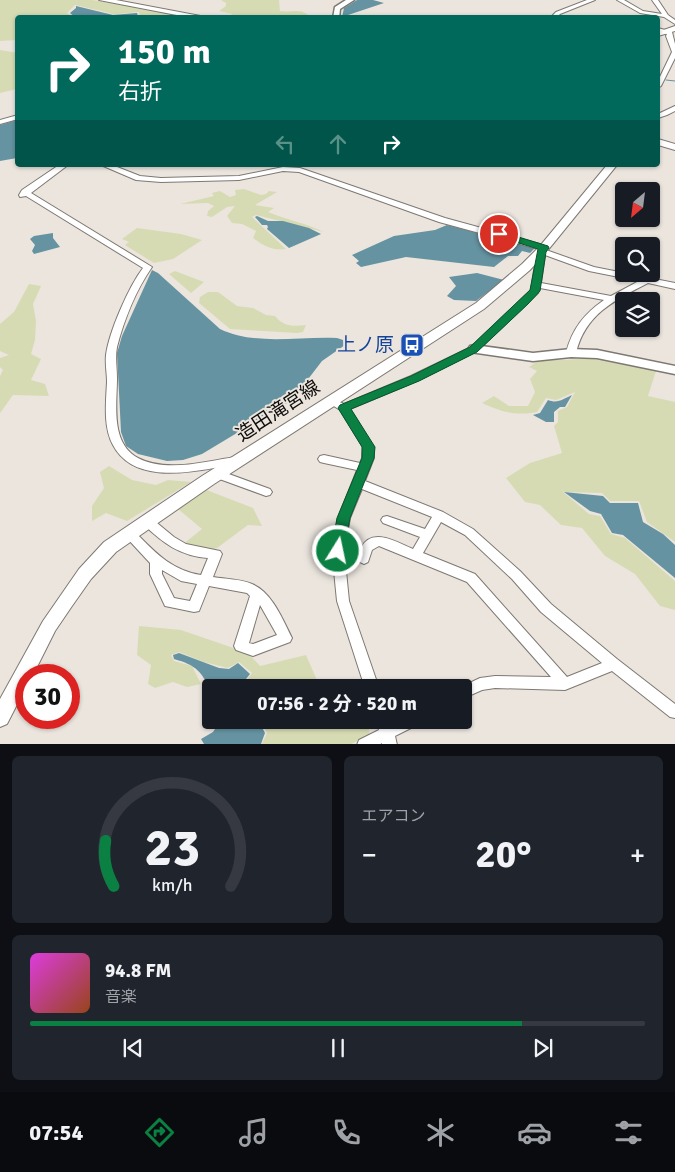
<!DOCTYPE html>
<html lang="ja">
<meta charset="utf-8">
<style>
:root{--surface:#171b24;--page:#20242c;--text:#f1f3f6;--muted:#9ea1a6;--line:#363941;--accent:#0b8043}
body{margin:0;font-family:Signika,"Noto Sans JP",sans-serif;background:var(--page);color:var(--text);height:100vh;display:flex;flex-direction:column;font-size:19px;white-space:nowrap}
*{box-sizing:border-box;margin:0}
p{font-size:16px;color:var(--muted)}
.icon{flex:none;width:28px;height:28px;fill:none;stroke:currentColor;stroke-width:2;stroke-linecap:round;stroke-linejoin:round}
.map{position:relative;height:744px;overflow:hidden}
.sheet{display:flex;flex-direction:column;gap:12px;padding:12px;background:#0d0f14;flex:1}
.sheet>*{flex:none}
.hud{position:absolute;left:15px;top:15px;width:645px;height:152px;border-radius:5px;box-shadow:0 1px 4px #0004;background:#00695c;color:#fff;overflow:hidden}
.needle{width:32px;rotate:208deg}
.buttons{position:absolute;left:615px;top:182px;display:grid;gap:10px}
.buttons a{display:grid;place-items:center;width:45px;height:45px;border-radius:5px;background:var(--surface);box-shadow:0 1px 4px #0004;font-size:25px}
.speed{position:absolute;left:15px;top:664px;display:flex;gap:10px;font-size:25px;font-weight:700;text-align:center}
.speed>*{display:grid;place-content:center;width:65px;height:65px;border-radius:50%;background:var(--surface);box-shadow:0 1px 4px #0004;line-height:1}
.speed .limit{border:8px solid #d22;background:#fff;color:#111}
.pin{position:absolute;display:grid;place-items:center;width:42px;height:42px;color:#fff;margin:-21px;border:2px solid #fff;border-radius:50%;box-shadow:0 1px 5px #0007}
.me{position:absolute;width:55px;margin:-28px;rotate:10deg;stroke-linejoin:round;filter:drop-shadow(0 0 4px #0008)}
.turn{display:flex;align-items:center;gap:18px;height:105px;padding:0 20px;font-size:22px}
.turn .icon{width:65px;height:65px;stroke-width:2.5}
.turn b{display:block;font-size:35px;line-height:42px}
.lanes{display:flex;align-items:center;height:48px;padding:0 20px;background:#0003;justify-content:center;gap:25px;direction:ltr}
.lanes .off{opacity:.35}
.big{font-size:38px;font-weight:700;line-height:1.1}
.sheet .widget{flex:1;display:flex;flex-direction:column;justify-content:center;gap:8px;min-width:0;padding:0 18px;border-radius:8px;background:var(--page)}
.sheet .dial{align-items:center;gap:0}
.dial svg{height:130px;overflow:visible;fill:none;stroke:var(--line);stroke-width:7;stroke-linecap:round;text-anchor:middle}
.dial text{fill:var(--text);stroke:none}
.song{display:flex;align-items:center;gap:15px}
.cover{width:60px;height:60px;border-radius:8px;background:linear-gradient(135deg,hsl(300 70% 55%),hsl(20 70% 35%))}
.played{height:5px;border-radius:2px;background:linear-gradient(90deg,var(--accent) 80%,var(--line) 80%)}
.keys{display:flex;justify-content:space-around;direction:ltr}
.heat{display:flex;justify-content:space-between;align-items:center;font-size:28px;direction:ltr}
.sheet .tiles{flex:1;display:grid;gap:12px;grid-template-columns:1fr 1fr}
.widget:last-child{grid-column:span 2}
.trip{position:absolute;left:202px;top:679px;width:270px;height:50px;border-radius:5px;background:var(--surface);box-shadow:0 1px 4px #0004;font-weight:700;line-height:50px;text-align:center}
.dock{display:flex;height:80px;justify-content:space-around;align-items:center;background:#090b0e;color:var(--muted)}
.dock .icon{width:35px;height:35px}
.dock .active{color:var(--accent)}
.dock b{font-size:22px;color:var(--text)}
.map>svg:first-child{display:block}
.green{fill:#d7dbb4}
.water{fill:#6693a1}
.lines{fill:none;stroke-linecap:round;stroke-linejoin:round}
.stream{stroke:#6693a1;stroke-width:1}
.minor-casing{stroke:#7e7872;stroke-width:2}
.tertiary-casing{stroke:#7e7872;stroke-width:3}
.secondary-casing{stroke:#7e7872;stroke-width:2}
.minor{fill:#fff;fill-rule:evenodd}
.tertiary{fill:#fff;fill-rule:evenodd}
.secondary{fill:#fff;fill-rule:evenodd}
.route{fill:#0b8043;stroke:#07532c}
.labels{text-anchor:middle;dominant-baseline:central;stroke-width:4;stroke-linejoin:round;paint-order:stroke}
.transit-label{font-size:19px;fill:#164399;stroke:#ebe5de;text-anchor:end}
.street-label{font-size:19px;fill:#0e0c0a;stroke:#ebe5de}
</style>
<div class="map">
<svg width="675" height="745" viewBox="0 0 675 745">
<rect width="100%" height="100%" fill="#ebe5de"/>
<g class="green">
<path d="M0,0h92l106,17h-57l-2,-5 -25,2 -39,-9 -8,8 5,4 -54,1 -1,22 -17,1z"/>
<path d="M221,0h58l1,11c11,2 22,-4 30,6h-85l8,-3 -14,-3 7,-5v-3z"/>
<path d="M0,50l18,3 -1,36 -17,4z"/>
<path d="M244,189l17,6 5,-1 3,-3 8,1 -22,13 19,3 -6,4c19,8 38,11 56,20l-68,-17 -4,2 34,32c-13,2 -22,-3 -33,-11l3,-7 -14,-7 -10,-1 -5,-7 8,-10 -8,1 -15,10 -5,-1 1,-5 6,-5 -6,-3 -28,1 34,-8 -2,-3 8,-2 10,6 6,-2 -1,-5z"/>
<path d="M137,228l44,6 21,6 -29,19 -19,4 -29,-18 4,-3 -7,-3z"/>
<path d="M175,271l29,11 -13,11 -22,-19z"/>
<path d="M29,284l12,2 -8,18 3,17 -1,19 -4,14 10,5 -10,21 14,4 4,12 -36,-1 -13,18v-37l3,-6 -3,-3v-9l9,-3 -9,-4v-27l14,-12z"/>
<path d="M208,292h10l19,14 16,2 13,7 9,1c8,10 18,11 31,9l-3,7 -6,1 -67,-4 -31,-26 1,-6z"/>
<path d="M588,358l68,13 -8,25 27,6v140l-28,-20 -8,-21h-29l-8,-8 -39,-1 26,22 11,2 11,18 14,4 50,43v29l-15,-4 -25,-32 -30,-18 -23,-28 -21,-3 -21,-20 -15,-3 -19,-24 24,-15 32,-10 -8,-27 4,-4v-11l9,-4 8,-15 -19,8 -10,-2 -9,14c-23,4 -35,0 -55,-9l12,-7 15,10h19l7,-14 -5,-13 7,-8 -8,-4 10,-7h26z"/>
<path d="M109,466l23,14 24,5 12,-5 23,2 -64,39 -21,-8 -14,8v-15l12,-18 -4,-16z"/>
<path d="M204,489l49,19 9,18 -14,-1 -31,23 -9,3 -26,-6 20,-16 -24,-20 2,-6z"/>
<path d="M139,626l42,4 67,23 12,13 46,-11 14,32h-75l-1,-3 8,-11 -13,-11 -11,6 -24,-6 -25,-10 -8,3 3,6 18,5 9,18 -14,3 -14,-5 -18,6 -7,-4 3,-19 -14,-10z"/>
<path d="M261,720h106l3,15 -19,9h-89l5,-11z"/>
</g>
<g class="water">
<path d="M357,0h16l11,3 -42,14 2,-9z"/>
<path d="M76,6l37,9 24,-2 1,4h-63l-5,-4 6,-5z"/>
<path d="M17,120v38l-17,3v-36z"/>
<path d="M257,216l11,5h15l26,7 12,6 -32,14 -22,-19 1,-2 -1,-2h-5l-7,-8z"/>
<path d="M447,225l88,23 -5,5 -8,-2 -4,5h-10l-14,11 -88,-10 -45,10 -5,-4 3,-2 -7,-6 42,-19 41,-6z"/>
<path d="M53,233v5l7,9 -26,7 -2,-3 3,-6 -5,-6 4,-3z"/>
<path d="M152,270l6,3 62,56c35,17 79,7 117,9l6,2 2,5 -23,16 -30,39 -90,54 -19,6 -16,1 -29,-7 -12,-8 -5,-14 -4,-79 5,-17z"/>
<path d="M477,273l27,7 -28,21 -22,-1 -7,-4 9,-10 -7,-9z"/>
<path d="M572,395l-7,12h-5l-6,5v10h-8l-13,-7 7,-2 8,-13c10,4 15,-1 24,-5z"/>
<path d="M564,492l39,4 7,7h28l5,19 20,12 12,11v33l-52,-43 -11,-2 -11,-19 -11,-3z"/>
<path d="M179,653l40,15 10,1 9,-6 12,11 -8,10 1,3 -32,1v6c-8,-22 -15,-29 -37,-35l-1,-4z"/>
<path d="M221,720h37l7,13 -4,11h-57l-3,-5 12,-7z"/>
</g>
<g class="lines">
<g class="stream">
<path d="M348,4l7,-4"/>
<path d="M340,18v-8l3,-3"/>
<path d="M548,18l9,-6"/>
<path d="M666,80l9,1"/>
</g>
<g class="minor-casing">
<g id="minor">
<path d="M587,0h8l-35,14 -4,4h-6l6,-6z"/>
<path d="M617,0h7l19,11 19,3 -10,-14h6l10,15 7,5v4l-11,-7 -24,-4z"/>
<path d="M658,28l14,4 3,12v14l-14,28 -3,2v-7l14,-29 -6,-16 1,-2 -9,-2z"/>
<path d="M675,106v5l-8,4 -9,3v-4z"/>
<path d="M18,115v4l-18,5v-4z"/>
<path d="M59,165h9l-37,28 121,74c-16,23 -28,53 -35,80 -2,11 0,20 0,31 0,26 -7,65 21,80 29,15 68,3 98,-1l4,1 2,3 -2,3c-9,2 -18,3 -26,4 -33,6 -82,13 -101,-23 -10,-18 -7,-43 -6,-63 0,-9 -2,-18 -1,-27 3,-23 23,-69 37,-87l-117,-72 -6,1 -1,-2 3,-5z"/>
<path d="M101,165h11l28,11 21,2 78,-2 44,-9 17,1 145,50 102,28 1,2 -2,2 48,17 81,16v6l-27,-6c-33,17 -63,31 -72,70l-5,3 -5,-3c6,-24 18,-39 38,-53l-64,-12 -2,5 -61,58 -58,29 -69,29 23,38 1,11 -9,23 78,31 30,17 47,42 31,33 66,55 58,45v14l-5,-1 -58,-46 -47,19 -70,-2 -13,2 -18,8v-10h-5l21,-10 15,-2 56,1 -84,-95 -88,-36 -7,4 -4,12 -4,2 -4,-2c-3,-5 -2,-9 1,-14 11,-22 37,-5 52,1l7,-12 -37,-14 -2,-3 2,-3 4,-1 38,13 7,-12 -70,-28 -12,29 -6,33 5,50 30,87h-14l-28,-87 -5,-50 6,-33 19,-48 -33,-7 -4,-1 -2,-3 2,-3 4,-1 36,8 2,-5 1,-11 -23,-37 -14,-9 5,-3 13,6 67,-28 60,-29 60,-57 6,-39 1,-2 -99,-27 -140,-50 -16,-1 -44,9 -78,2 -25,-2zM545,255l44,16 50,10 -28,15 -70,-13zM441,522l24,13 47,44 29,33 61,51 -35,14 -92,-103 -52,-21z"/>
<path d="M218,470l52,19 2,3 -2,3 -4,1 -52,-19 -2,-3 2,-3z"/>
<path d="M147,517l4,1 23,19 12,7 34,7 2,3 -9,23c12,2 28,2 39,7 20,8 31,36 40,54l-2,4 -37,14 -17,-6 -2,-4 16,-50 -3,-3 -38,-7 -10,25 -5,1 -29,-6 -15,-32v-11l-25,-27 -2,-3 2,-3 4,-2 4,2c21,21 37,40 68,45l7,-17c-28,-2 -45,-15 -65,-34l-2,-3 2,-3zM162,570l19,11 16,3 -7,17 -16,-3 -12,-24zM260,605l17,30 -24,9 -4,-1z"/>
<path d="M376,720h14l1,3 7,-3h21l-2,5 -22,11 2,9h-15v-2l-3,2h-22l2,-5 20,-10z"/>
</g>
</g>
<g class="tertiary-casing">
<g id="tertiary">
<path d="M346,0h8l-14,9 -1,9h-6l2,-11z"/>
<path d="M474,345l59,8 38,-4 26,1 78,16v8l-78,-16 -26,-1 -38,4 -63,-9 -2,-3 2,-3z"/>
</g>
</g>
<g class="secondary-casing">
<g id="secondary">
<path d="M99,0h17l95,18h-19z"/>
<path d="M675,26v5l-17,5v-4z"/>
<path d="M658,139l17,5v6l-17,-5z"/>
<path d="M607,165h10l-69,85 -18,20 -46,39 -270,175 -98,68 -25,27 -19,27 -17,25 -22,44h-7v12l-19,37 -7,3v-28l43,-78 36,-52 25,-27 98,-66 274,-173 46,-39 18,-18z"/>
</g>
</g>
<use href="#minor" class="minor"/>
<use href="#tertiary" class="tertiary"/>
<use href="#secondary" class="secondary"/>
</g>
<path class="route" d="M496,232h6l46,14 1,2 -3,4 -6,39 -12,13 -51,48 -58,29 -68,28 24,38 -1,11 -24,60 -6,33 -2,4 -4,1 -5,-1 -2,-4 6,-33 25,-60v-11l-24,-39 2,-3 71,-29 59,-29 60,-57 8,-41 -42,-13z"/>
<defs>
<g id="bus-square" transform="scale(1.25)"><rect x="-9" y="-9" width="18" height="18" rx="4" fill="#1a4fb4" stroke="#ebe5de"/><path d="M-5-6H5V4H4V6H2V4H-2V6H-4V4H-5ZM-3.5-4V0h7V-4ZM-3.5 1.2v1.5H-2V1.2ZM2 1.2v1.5H3.5V1.2Z" fill="#fff"/></g>
</defs>
<g fill-rule="evenodd">
<use href="#bus-square" x="412" y="345"/>
</g>
<g class="labels">
<g class="transit-label">
<text x="394" y="345">上ノ原</text>
</g>
<g class="street-label">
<text transform="translate(278 411) rotate(-33)">造田滝宮線</text>
</g>
</g>
</svg>
<div class="buttons">
<a><svg class="needle" viewBox="-14 -14 28 28"><path d="M0-13l5 13h-10z" fill="#e53935"/><path d="M0 13l5-13h-10z" fill="#9ea1a6"/></svg></a>
<a><svg class="icon" aria-label="search" viewBox="0 0 24 24"><circle cx="10" cy="10" r="6"/><path d="M15 15l6 6"/></svg></a>
<a><svg class="icon" aria-label="layers" viewBox="0 0 24 24"><path d="M12 4l9 5-9 5-9-5zM3 14l9 5 9-5"/></svg></a>
</div>
<div class="speed"><div class="limit">30</div></div>
<div class="pin" style="left:499px;top:234px;background:#d93025"><svg class="icon" aria-label="arrive" viewBox="0 0 24 24"><path d="M6 21V4h12l-3 4 3 4H6"/></svg></div>
<svg class="me" style="left:338px;top:551px" viewBox="-20 -20 40 40"><circle r="17" fill="#0b8043" stroke="#fff" stroke-width="3"/><path d="M0-11L8 9 0 5-8 9z" fill="#fff"/></svg>
<div class="trip">07:56 · 2 分 · 520 m</div>
<div class="hud">
<div class="turn"><svg class="icon" aria-label="right" viewBox="0 0 24 24"><path d="M7 20v-9h11M14 6l5 5-5 5"/></svg><div><b>150 m</b>右折</div></div>
<div class="lanes"><svg class="icon off" aria-label="left" viewBox="0 0 24 24"><path d="M17 20v-9H6M10 6l-5 5 5 5"/></svg><svg class="icon off" aria-label="ahead" viewBox="0 0 24 24"><path d="M12 20V5M6 11l6-6 6 6"/></svg><svg class="icon" aria-label="right" viewBox="0 0 24 24"><path d="M7 20v-9h11M14 6l5 5-5 5"/></svg></div>
</div>
</div>
<section class="sheet">
<div class="tiles">
<div class="widget dial"><svg viewBox="0 0 100 80">
<path d="M14 69A42 42 0 1 1 86 69"/>
<path d="M14 69A42 42 0 0 1 9 41" stroke="#0b8043"/>
<text x="50" y="56" font-size="32" font-weight="700">23</text>
<text x="50" y="72" font-size="11">km/h</text>
</svg></div>
<div class="widget"><p>エアコン</p>
<div class="heat"><a>−</a><b class="big">20°</b><a>+</a></div>
</div>
<div class="widget">
<div class="song"><i class="cover"></i><div><b>94.8 FM</b><p>音楽</p></div></div>
<div class="played"></div>
<div class="keys"><svg class="icon" aria-label="previous" viewBox="0 0 24 24"><path d="M18 5L8 12l10 7zM5 5v14"/></svg><svg class="icon" aria-label="pause" viewBox="0 0 24 24"><path d="M8 5v14M16 5v14"/></svg><svg class="icon" aria-label="next" viewBox="0 0 24 24"><path d="M6 5l10 7-10 7zM19 5v14"/></svg></div>
</div>
</div>
</section>
<nav class="dock">
<b>07:54</b>
<svg class="icon active" aria-label="directions" viewBox="0 0 24 24"><path d="M12 3l9 9-9 9-9-9zM9 14v-3h6M13 9l2 2-2 2"/></svg>
<svg class="icon" aria-label="music" viewBox="0 0 24 24"><path d="M9 18V5l10-2v13"/><circle cx="6" cy="18" r="3"/><circle cx="16" cy="16" r="3"/></svg>
<svg class="icon" aria-label="phone" viewBox="0 0 24 24"><path d="M5 4h4l2 5-3 2q2 4 5 5l2-3 5 2v4C11 20 4 13 5 4z"/></svg>
<svg class="icon" aria-label="climate" viewBox="0 0 24 24"><path d="M12 3v18M4 7l16 10M4 17L20 7"/></svg>
<svg class="icon" aria-label="car" viewBox="0 0 24 24"><path d="M5 17H2v-5l4-1 3-4h7l3 4 3 1v5h-3M9 17h6M6 11h13"/><circle cx="7" cy="17" r="2"/><circle cx="17" cy="17" r="2"/></svg>
<svg class="icon" aria-label="filters" viewBox="0 0 24 24"><path d="M4 7h16M4 17h16"/><circle cx="9" cy="7" r="2"/><circle cx="15" cy="17" r="2"/></svg>
</nav>
